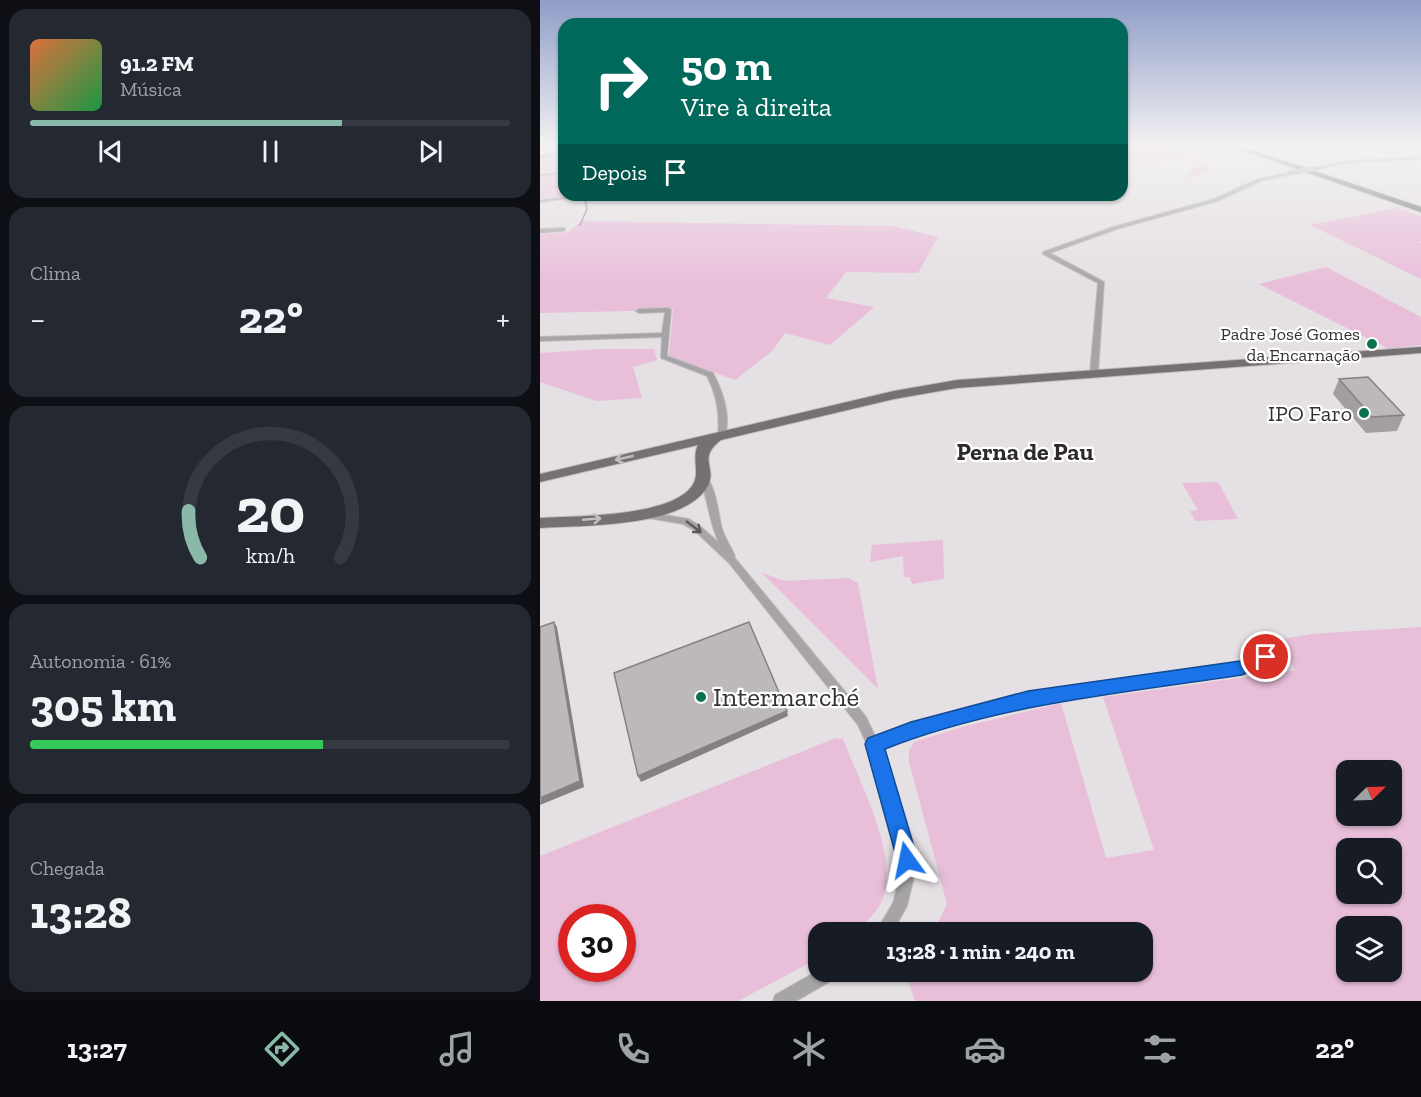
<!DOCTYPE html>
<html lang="pt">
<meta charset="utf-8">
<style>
:root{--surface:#171b24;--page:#242831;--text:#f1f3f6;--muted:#9ea1a6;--line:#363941;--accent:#8ab9a9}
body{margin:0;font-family:"Zilla Slab",serif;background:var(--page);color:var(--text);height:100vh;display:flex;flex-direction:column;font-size:22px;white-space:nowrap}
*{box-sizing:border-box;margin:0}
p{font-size:20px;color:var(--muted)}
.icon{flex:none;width:33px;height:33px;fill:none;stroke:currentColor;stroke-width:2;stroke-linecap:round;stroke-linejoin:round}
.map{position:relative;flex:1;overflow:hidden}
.drawer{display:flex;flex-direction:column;gap:9px;padding:9px;background:#0d0f14;width:540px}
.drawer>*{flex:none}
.guide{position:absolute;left:18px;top:18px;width:570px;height:183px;border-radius:18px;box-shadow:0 2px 4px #0004;background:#00695c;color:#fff;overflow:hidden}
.needle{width:39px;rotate:67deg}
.tools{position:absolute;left:796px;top:760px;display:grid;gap:12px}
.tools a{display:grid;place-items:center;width:66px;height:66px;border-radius:12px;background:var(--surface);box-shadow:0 2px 4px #0004;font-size:30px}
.speed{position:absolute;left:18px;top:904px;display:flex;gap:12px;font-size:30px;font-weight:700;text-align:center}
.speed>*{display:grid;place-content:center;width:78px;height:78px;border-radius:50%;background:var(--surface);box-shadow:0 2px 4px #0004;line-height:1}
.speed .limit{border:9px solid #d22;background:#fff;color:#111}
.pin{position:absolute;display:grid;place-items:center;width:51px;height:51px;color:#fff;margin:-26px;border:3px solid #fff;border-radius:50%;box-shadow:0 2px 6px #0007}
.me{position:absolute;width:66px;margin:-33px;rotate:348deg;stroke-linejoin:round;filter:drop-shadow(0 0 4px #0008)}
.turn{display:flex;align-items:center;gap:21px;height:126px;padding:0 24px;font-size:27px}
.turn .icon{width:78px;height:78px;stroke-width:2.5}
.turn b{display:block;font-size:42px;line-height:51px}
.then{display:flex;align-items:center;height:57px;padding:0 24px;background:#0003;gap:12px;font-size:22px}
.big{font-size:45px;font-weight:700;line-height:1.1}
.drawer .tile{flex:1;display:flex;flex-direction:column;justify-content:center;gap:9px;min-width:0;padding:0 21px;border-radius:18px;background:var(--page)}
.drawer .dial{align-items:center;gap:0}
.dial svg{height:156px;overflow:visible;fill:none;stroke:var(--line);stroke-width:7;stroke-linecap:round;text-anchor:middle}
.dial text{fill:var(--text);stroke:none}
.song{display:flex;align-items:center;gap:18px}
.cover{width:72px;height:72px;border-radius:9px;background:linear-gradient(135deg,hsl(20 70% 55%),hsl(140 70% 35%))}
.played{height:6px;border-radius:3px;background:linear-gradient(90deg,var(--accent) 65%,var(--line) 65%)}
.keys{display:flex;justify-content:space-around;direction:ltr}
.heat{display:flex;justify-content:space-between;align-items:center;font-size:33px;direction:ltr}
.charge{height:9px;border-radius:4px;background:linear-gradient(90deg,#34c759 61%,var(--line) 0)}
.trip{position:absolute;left:268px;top:922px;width:345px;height:60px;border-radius:18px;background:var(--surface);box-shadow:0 2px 4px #0004;font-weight:700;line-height:60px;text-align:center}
.dock{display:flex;height:96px;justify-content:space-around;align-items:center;background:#090b0e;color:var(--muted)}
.dock .icon{width:42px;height:42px}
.dock .selected{color:var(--accent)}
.dock b{font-size:27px;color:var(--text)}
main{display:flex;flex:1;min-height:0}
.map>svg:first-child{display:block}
.green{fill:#e8bed9;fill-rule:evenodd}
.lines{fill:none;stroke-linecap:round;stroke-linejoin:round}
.stream{stroke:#a97a99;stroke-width:1.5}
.street-casing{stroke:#c1bdc0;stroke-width:2}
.secondary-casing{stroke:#c1bdc0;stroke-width:2}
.primary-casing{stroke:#c1bdc0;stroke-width:2}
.street{fill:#a6a4a6;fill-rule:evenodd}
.secondary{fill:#898788;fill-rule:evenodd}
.primary{fill:#757173;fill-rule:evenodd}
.street-bridge-casing{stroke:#c1bdc0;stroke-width:5;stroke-linecap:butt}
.street-bridge{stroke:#a6a4a6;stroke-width:4.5}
.wall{fill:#a29ea1}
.shaded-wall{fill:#848183}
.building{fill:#bcb8bb;stroke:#848183;stroke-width:1.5}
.oneway{stroke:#c1bfc0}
.oneway2{stroke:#5b595b}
.route{fill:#1a73e8;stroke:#114b97;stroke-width:1.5}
.poi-dot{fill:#0b734b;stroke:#fff;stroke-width:2}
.labels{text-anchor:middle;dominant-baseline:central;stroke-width:4.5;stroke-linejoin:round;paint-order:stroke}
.far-poi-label{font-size:18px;fill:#333132;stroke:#fff;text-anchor:end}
.poi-label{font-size:22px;fill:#333132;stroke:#fff;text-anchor:end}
.neighbourhood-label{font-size:24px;font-weight:bold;fill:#2e2a2c;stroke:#fff}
.near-poi-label{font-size:27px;fill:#333132;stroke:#fff;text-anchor:start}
</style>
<main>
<section class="drawer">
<div class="tile">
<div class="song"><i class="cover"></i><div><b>91.2 FM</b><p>Música</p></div></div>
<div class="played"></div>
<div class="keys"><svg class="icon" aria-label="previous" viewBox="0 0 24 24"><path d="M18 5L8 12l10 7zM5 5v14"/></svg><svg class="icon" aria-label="pause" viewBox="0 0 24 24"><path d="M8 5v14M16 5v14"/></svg><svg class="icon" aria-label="next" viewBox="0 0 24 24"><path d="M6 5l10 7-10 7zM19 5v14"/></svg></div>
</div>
<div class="tile"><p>Clima</p>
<div class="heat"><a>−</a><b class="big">22°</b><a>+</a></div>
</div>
<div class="tile dial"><svg viewBox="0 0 100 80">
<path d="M14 69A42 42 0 1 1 86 69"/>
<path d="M14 69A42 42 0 0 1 8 45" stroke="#8ab9a9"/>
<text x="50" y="56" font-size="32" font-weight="700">20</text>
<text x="50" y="72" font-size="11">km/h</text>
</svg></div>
<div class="tile"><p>Autonomia · 61%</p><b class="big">305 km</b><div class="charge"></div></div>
<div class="tile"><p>Chegada</p><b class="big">13:28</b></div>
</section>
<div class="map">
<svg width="881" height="1001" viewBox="0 0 881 1001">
<rect width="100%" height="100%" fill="#e5e0e3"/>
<g class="green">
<path d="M582,145h48l43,26 -26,7 5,-10 7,-3 -12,-7 -57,6 -8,-4z"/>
<path d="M24,155v15l-24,2v-14z"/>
<path d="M24,175v20h5l-29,3v-21z"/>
<path d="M856,208l25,8v25h-3l3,2v36l-111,-54z"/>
<path d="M42,221l312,5 44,11 -20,36 -72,-1 -20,26 48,9 -44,38 -45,-12 -13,18 -37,29 -66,-24 4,-46 -133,3v-78l28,-3z"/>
<path d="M786,267l95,50v28l-32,4 -130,-65z"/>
<path d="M63,349h51l3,11 -24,7 9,31 -46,3 -56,-19v-29z"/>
<path d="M678,482l20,37 -43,2 -5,-10 8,-1 -16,-27z"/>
<path d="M403,540l1,39 -32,5 -2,-7h-6l-1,-21 -33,6 2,-17z"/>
<path d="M221,572l23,9 65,-3 9,5 20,106z"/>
<path d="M881,627v374h-506l-10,-29h238v-39h-210l14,-29 -38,-142v-11l5,-9 48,-15 99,-24 45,155 48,-8 -51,-153 192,-27 -17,-30 33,-6zM807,771h45v45h-45zM807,849h45v45h-45zM807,927h45v45h-45z"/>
<path d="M296,738l7,1c16,43 56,114 40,159 -5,14 -18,25 -29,35h-35v25l-81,43h-198v-145zM32,918h50v51h-50z"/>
</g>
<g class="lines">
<g class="stream">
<path d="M11,153l10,-8"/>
<path d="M40,225l7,-16 -3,-14"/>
</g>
<g class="street-casing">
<g id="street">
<path d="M881,157v2l-75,4 -29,6 -2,-1 31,-7z"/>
<path d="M24,172v2l-24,2v-2z"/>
<path d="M750,172l2,2 -31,7 -43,20 -101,28 -67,24 54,29 -6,91 -4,2h-3l-1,-2 8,-90 -55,-29v-2l70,-25 101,-28 44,-20z"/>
<path d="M41,195h14l-55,7v-2z"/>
<path d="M25,228v2l-2,1 -23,2v-4z"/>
<path d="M128,308l3,2 -4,46 46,17c10,19 18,43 12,64h-6l-1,-2c2,-21 -1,-40 -11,-59l-46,-18 1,-21 -122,4v-4l122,-4 3,-21 -26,1 -3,-2 3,-2z"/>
<path d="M163,474c13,8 15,40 19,55 3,9 9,18 13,27l-1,1 132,160 10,21 43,-15 91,-24 92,-17 139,-18 25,-12 4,2 2,3 -2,3 -28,13 -140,19 -92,17 -91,25 -38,13 6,15 27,98 -1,21 -6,25 -15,27h-17l18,-30 6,-22 1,-21 -25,-98 -17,-37 -129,-162 -35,-33 -11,-6 -35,-6 -5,-3 5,-3 41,7 11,7 19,17c-10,-21 -11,-45 -20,-66z"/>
<path d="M279,970v2h19l-2,6 -40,23h-23l2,-6z"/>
</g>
</g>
<g class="secondary-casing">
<path id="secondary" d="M24,151v4l-24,4v-4z"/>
</g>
<g class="primary-casing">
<g id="primary">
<path d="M687,145h10l184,62v5z"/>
<path d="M881,347v6l-464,35 -63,11 -173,41c-26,20 -1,28 -15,49 -27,39 -122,36 -166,39v-10c36,-2 130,-1 152,-32 9,-12 -1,-28 6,-41l-158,37v-8l354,-83 63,-11z"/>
</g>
</g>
<use href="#street" class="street"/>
<use href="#secondary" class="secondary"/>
<use href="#primary" class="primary"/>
<g class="street-bridge-casing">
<path id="street-bridge" d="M750,173l27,-5"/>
</g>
<use href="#street-bridge" class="street-bridge"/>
</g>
<path class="wall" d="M799,379l65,36 -7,16 -31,2 -33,-39z"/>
<g class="shaded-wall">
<path d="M14,622l3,5 27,160 -44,18z"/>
<path d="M247,711l1,5 -147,66 -3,-6z"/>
</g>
<g class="building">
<path d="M828,377l36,38 -32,2 -33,-38z"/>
<path d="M14,622l26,159 -40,17v-171z"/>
<path d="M209,622l38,89 -149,65 -24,-103z"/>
</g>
<defs><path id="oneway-shaft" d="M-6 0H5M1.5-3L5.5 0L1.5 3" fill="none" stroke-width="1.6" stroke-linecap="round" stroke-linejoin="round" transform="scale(1.5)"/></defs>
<g class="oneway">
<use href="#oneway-shaft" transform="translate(84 458) rotate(167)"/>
<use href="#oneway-shaft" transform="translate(52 519) rotate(-5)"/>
</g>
<use class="oneway2" href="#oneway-shaft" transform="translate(154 527) rotate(37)"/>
<linearGradient id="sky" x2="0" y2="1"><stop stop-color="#8f9dc8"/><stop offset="0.51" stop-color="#f3f1f2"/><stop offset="1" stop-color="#f3f1f2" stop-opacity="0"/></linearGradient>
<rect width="881" height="285" fill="url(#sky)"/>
<path class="route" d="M726,650l6,2 2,5 -2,5 -30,13c-120,18 -243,29 -357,74l33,111 -4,7 -7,3 -8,-3 -34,-123 3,-6 43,-16 117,-31 212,-30z"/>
<g class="poi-dot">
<circle cx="832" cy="344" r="6"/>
<circle cx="824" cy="413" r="6"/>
<circle cx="161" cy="697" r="6"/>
</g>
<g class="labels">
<g class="far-poi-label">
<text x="820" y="334">Padre José Gomes<tspan x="820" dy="21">da Encarnação</tspan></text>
</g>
<g class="poi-label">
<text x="812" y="413">IPO Faro</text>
</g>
<g class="neighbourhood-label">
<text x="485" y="451">Perna de Pau</text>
</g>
<g class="near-poi-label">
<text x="173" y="697">Intermarché</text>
</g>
</g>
</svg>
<div class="tools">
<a><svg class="needle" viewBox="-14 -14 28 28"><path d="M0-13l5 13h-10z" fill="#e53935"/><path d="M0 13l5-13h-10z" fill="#9ea1a6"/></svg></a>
<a><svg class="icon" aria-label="search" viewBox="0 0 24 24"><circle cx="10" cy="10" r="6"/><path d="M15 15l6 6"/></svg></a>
<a><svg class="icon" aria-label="layers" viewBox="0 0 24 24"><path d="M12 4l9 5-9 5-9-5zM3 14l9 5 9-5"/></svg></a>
</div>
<div class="speed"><div class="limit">30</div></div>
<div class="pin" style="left:726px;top:657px;background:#d93025"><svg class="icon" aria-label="arrive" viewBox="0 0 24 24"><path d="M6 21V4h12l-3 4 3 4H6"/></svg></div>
<svg class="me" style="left:367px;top:860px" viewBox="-20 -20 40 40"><path d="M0-17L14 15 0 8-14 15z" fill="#1a73e8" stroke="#fff" stroke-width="4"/></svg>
<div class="trip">13:28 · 1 min · 240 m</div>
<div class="guide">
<div class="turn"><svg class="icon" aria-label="right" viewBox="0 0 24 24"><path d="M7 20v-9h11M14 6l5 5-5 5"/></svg><div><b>50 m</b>Vire à direita</div></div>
<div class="then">Depois<svg class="icon" aria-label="arrive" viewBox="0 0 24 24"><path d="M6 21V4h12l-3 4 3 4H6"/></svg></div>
</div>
</div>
</main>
<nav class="dock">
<b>13:27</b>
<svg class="icon selected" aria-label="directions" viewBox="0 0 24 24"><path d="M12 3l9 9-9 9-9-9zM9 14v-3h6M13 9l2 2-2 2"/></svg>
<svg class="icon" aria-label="music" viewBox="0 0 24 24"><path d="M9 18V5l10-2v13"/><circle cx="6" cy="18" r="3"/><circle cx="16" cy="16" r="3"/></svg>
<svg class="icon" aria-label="phone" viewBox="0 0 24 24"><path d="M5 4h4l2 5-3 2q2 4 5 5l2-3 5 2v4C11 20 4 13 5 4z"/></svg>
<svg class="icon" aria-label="climate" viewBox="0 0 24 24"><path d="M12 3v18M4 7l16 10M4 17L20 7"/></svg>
<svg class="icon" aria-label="car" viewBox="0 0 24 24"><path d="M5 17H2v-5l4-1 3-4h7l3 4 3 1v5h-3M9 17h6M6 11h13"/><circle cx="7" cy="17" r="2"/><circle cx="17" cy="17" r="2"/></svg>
<svg class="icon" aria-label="filters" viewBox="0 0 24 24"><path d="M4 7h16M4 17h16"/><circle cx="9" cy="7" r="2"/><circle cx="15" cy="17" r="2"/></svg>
<b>22°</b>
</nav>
